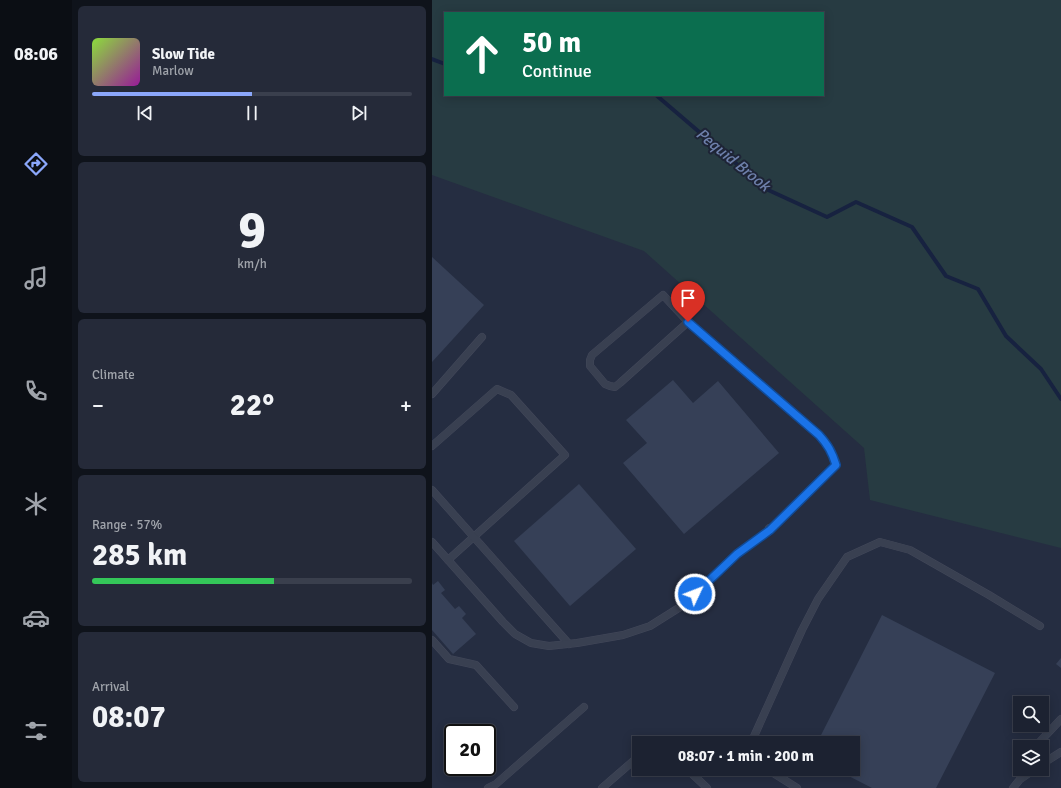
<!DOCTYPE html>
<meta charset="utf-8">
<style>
:root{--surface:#1c2231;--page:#252a39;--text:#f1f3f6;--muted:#a0a4ab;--line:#3a3f4d;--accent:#8ba7fb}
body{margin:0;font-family:Signika,sans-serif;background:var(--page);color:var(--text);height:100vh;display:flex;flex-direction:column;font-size:15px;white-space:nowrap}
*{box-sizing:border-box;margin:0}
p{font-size:13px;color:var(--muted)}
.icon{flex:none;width:22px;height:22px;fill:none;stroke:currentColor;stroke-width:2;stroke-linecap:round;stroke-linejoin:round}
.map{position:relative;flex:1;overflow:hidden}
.side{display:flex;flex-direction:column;gap:6px;padding:6px;background:#0f131b;width:360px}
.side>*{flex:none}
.guide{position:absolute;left:12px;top:12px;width:380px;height:84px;border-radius:0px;box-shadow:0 2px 10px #0003,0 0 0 1px var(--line);background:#0b6e4f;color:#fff;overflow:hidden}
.tools{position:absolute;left:581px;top:696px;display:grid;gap:8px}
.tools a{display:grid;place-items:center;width:36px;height:36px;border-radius:0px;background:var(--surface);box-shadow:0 2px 10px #0003,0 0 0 1px var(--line);font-size:20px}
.speed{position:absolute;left:12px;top:724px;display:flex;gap:8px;font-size:20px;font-weight:700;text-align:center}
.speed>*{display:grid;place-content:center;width:52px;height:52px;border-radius:50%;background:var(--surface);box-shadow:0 2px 10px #0003,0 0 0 1px var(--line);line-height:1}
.speed .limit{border:2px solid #111;border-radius:6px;background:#fff;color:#111}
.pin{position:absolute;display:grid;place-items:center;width:34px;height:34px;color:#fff;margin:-41px -17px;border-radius:50% 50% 50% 0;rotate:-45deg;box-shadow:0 0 4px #0007}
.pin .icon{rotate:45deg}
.me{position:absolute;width:44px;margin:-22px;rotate:47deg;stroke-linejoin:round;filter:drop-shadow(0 0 3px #0008)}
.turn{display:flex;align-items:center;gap:14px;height:84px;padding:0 12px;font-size:18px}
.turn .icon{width:52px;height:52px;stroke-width:2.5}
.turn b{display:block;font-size:28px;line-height:34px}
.big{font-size:30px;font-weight:700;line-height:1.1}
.side .widget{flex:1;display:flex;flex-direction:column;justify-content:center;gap:6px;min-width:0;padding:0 14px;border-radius:6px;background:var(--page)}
.side .dial{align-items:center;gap:0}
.dial b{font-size:52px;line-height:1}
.song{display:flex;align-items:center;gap:12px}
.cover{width:48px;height:48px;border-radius:6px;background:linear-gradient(135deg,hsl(90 70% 55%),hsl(300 70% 35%))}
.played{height:4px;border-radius:2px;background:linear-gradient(90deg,var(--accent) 50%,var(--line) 50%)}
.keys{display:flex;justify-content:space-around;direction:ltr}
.heat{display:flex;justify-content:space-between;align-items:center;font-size:22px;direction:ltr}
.charge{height:6px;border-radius:3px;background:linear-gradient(90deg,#34c759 57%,var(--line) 0)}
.trip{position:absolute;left:200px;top:736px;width:228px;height:40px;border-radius:0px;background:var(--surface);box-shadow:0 2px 10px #0003,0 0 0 1px var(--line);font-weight:700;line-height:40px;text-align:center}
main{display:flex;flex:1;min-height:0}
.tabs{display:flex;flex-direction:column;width:72px;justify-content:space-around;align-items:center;background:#0b0e14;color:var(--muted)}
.tabs .icon{width:28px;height:28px}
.tabs .current{color:var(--accent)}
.tabs b{font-size:18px;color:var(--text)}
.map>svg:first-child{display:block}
.green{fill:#273b42;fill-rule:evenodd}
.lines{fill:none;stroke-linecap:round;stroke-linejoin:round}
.stream{stroke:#172240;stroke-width:4}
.building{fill:#364057}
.lane-casing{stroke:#43485a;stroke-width:8}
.lane{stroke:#394051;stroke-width:7}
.route-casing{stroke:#114b97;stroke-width:10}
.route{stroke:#1a73e8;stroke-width:7}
.labels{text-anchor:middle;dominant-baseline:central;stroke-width:4;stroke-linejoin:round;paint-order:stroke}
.water-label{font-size:16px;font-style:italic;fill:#6e80ab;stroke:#1e2436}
</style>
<main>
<nav class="tabs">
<b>08:06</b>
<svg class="icon current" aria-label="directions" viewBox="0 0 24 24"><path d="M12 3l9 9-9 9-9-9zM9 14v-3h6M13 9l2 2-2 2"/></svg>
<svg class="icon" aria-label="music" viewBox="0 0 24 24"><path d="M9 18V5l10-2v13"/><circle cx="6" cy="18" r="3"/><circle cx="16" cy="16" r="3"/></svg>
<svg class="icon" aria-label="phone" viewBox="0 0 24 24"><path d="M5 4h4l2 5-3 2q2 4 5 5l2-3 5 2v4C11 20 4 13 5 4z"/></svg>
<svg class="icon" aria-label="climate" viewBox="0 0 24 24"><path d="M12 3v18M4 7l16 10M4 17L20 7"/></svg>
<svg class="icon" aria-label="car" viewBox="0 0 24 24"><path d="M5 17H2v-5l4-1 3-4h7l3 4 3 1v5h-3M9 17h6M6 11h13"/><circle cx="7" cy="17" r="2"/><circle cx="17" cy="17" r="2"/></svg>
<svg class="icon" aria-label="filters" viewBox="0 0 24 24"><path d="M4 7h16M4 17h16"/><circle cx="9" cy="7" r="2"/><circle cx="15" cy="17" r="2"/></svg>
</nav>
<section class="side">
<div class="widget">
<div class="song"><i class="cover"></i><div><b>Slow Tide</b><p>Marlow</p></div></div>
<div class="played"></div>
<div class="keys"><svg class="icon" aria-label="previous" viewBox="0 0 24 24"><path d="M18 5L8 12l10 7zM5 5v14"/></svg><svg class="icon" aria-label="pause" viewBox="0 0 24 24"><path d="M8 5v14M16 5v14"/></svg><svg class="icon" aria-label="next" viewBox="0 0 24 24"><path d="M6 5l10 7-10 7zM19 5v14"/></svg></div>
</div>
<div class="widget dial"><b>9</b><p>km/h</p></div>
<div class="widget"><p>Climate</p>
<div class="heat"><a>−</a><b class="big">22°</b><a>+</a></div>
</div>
<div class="widget"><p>Range · 57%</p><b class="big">285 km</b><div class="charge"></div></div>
<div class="widget"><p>Arrival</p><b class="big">08:07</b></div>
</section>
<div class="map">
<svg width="629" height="788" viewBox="0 0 629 788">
<rect width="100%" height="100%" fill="#252d41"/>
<path class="green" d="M0,0h629v548l-191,-48 -6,-52 -220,-197 -212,-76zM13,13h378v82h-378z"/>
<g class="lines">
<g class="stream">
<path d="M0,59l13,5"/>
<path d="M95,95h6"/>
<path d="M222,95h2l110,94 61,28 29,-15 56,25 34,49 32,13 28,47 35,33 20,30"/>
</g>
</g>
<g class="building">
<path d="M0,257l52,48 -52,57z"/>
<path d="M241,380l20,23 25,-22 61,72 -95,81 -61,-71 24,-20 -21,-23z"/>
<path d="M147,484l57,65 -66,57 -56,-65z"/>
<path d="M6,581l7,9 -4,3 14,16 4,-3 7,8 -4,4 14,16 -23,20 -21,-24v-47l1,2z"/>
<path d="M450,615l113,58 -59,115h-64l-37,-19h18v-26h-36z"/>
<path d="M629,658v10l-5,-4z"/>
</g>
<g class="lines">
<g class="lane-casing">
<g id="lane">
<path d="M256,322l-68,61 -5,4 -5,-1 -5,-2 -15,-18v-6l2,-5 71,-60 28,30 128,110c9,10 13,17 17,30l-66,65"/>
<path d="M0,394l50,-57"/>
<path d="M0,446l65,-57 14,6 54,60 -117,105"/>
<path d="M0,490l137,154"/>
<path d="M0,542l71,80 12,12 16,9 18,3 28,-3 46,-8 27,-9 35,-22 52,-50 33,-24 -1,-2"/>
<path d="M0,640l17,19 27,6 38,42"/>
<path d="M222,743l3,-2 2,2"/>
<path d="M319,743l51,-113 16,-31 29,-42 33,-15 30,8 79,45 51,31"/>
<path d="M603,747l26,-28"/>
<path d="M610,764l19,-12"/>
<path d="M255,769l20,19"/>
<path d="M335,769l30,19"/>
<path d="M590,778l13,-9"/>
<path d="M56,788l8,-4 88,-77"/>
<path d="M170,788l37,-32"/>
<path d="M581,788l8,-10 4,-9"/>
</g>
</g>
<use href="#lane" class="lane"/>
</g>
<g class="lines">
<g class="route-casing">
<path id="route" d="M256,322l131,113c9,10 13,17 17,30l-66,65 -33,24 -42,40"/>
</g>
<use href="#route" class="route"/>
</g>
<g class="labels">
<g class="water-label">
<text transform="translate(301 160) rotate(39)">Pequid Brook</text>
</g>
</g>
</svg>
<div class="tools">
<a><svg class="icon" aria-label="search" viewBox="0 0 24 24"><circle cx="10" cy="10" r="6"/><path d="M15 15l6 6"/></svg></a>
<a><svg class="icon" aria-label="layers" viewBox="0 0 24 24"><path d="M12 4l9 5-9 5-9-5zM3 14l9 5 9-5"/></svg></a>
</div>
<div class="speed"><div class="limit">20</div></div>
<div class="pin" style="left:256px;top:322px;background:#d93025"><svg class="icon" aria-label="arrive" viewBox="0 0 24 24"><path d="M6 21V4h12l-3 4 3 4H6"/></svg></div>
<svg class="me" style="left:263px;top:594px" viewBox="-20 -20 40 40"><circle r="17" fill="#1a73e8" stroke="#fff" stroke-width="3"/><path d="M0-11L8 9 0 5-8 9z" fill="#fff"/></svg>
<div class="trip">08:07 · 1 min · 200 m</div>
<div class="guide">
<div class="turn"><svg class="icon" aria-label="ahead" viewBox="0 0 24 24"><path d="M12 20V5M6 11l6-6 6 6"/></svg><div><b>50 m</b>Continue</div></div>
</div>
</div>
</main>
